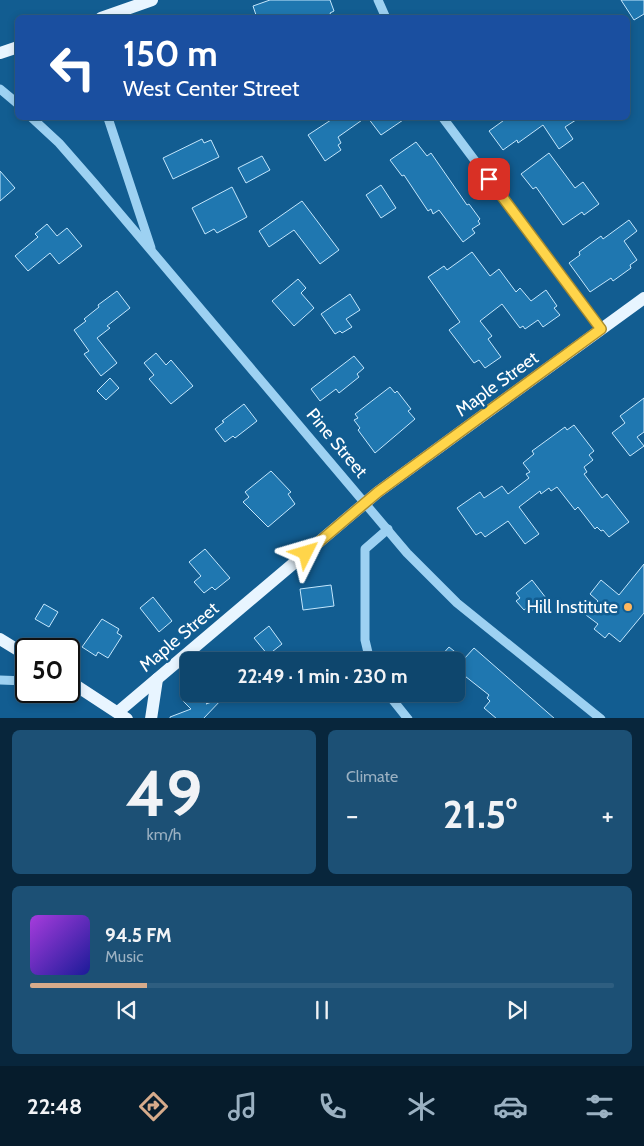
<!DOCTYPE html>
<meta charset="utf-8">
<style>
:root{--surface:#0e466d;--page:#1c5075;--text:#f1f3f6;--muted:#9bb1c2;--line:#2e5e80;--accent:#d6ab8b}
body{margin:0;font-family:Cabin,sans-serif;background:var(--page);color:var(--text);height:100vh;display:flex;flex-direction:column;font-size:19px;white-space:nowrap}
*{box-sizing:border-box;margin:0}
p{font-size:16px;color:var(--muted)}
.icon{flex:none;width:28px;height:28px;fill:none;stroke:currentColor;stroke-width:2;stroke-linecap:round;stroke-linejoin:round}
.map{position:relative;height:718px;overflow:hidden}
.side{display:flex;flex-direction:column;gap:12px;padding:12px;background:#08263c;flex:1}
.side>*{flex:none}
.guide{position:absolute;left:15px;top:15px;width:615px;height:105px;border-radius:8px;box-shadow:0 2px 8px #0003,0 0 0 1px var(--line);background:#1a4fa0;color:#fff;overflow:hidden}
.speed{position:absolute;left:15px;top:638px;display:flex;gap:10px;font-size:25px;font-weight:700;text-align:center}
.speed>*{display:grid;place-content:center;width:65px;height:65px;border-radius:50%;background:var(--surface);box-shadow:0 2px 8px #0003,0 0 0 1px var(--line);line-height:1}
.speed .limit{border:2px solid #111;border-radius:8px;background:#fff;color:#111}
.pin{position:absolute;display:grid;place-items:center;width:42px;height:42px;color:#fff;margin:-21px;border-radius:10px;box-shadow:0 2px 8px #0006}
.me{position:absolute;width:55px;margin:-28px;rotate:50deg;stroke-linejoin:round;filter:drop-shadow(0 0 4px #0008)}
.turn{display:flex;align-items:center;gap:18px;height:105px;padding:0 25px;font-size:22px}
.turn .icon{width:65px;height:65px;stroke-width:2.5}
.turn b{display:block;font-size:35px;line-height:42px}
.big{font-size:38px;font-weight:800;line-height:1.1}
.side .tile{flex:1;display:flex;flex-direction:column;justify-content:center;gap:8px;min-width:0;padding:0 18px;border-radius:8px;background:var(--page)}
.side .dial{align-items:center;gap:0}
.dial b{font-size:65px;line-height:1}
.song{display:flex;align-items:center;gap:15px}
.cover{width:60px;height:60px;border-radius:8px;background:linear-gradient(135deg,hsl(280 70% 55%),hsl(240 70% 35%))}
.played{height:5px;border-radius:2px;background:linear-gradient(90deg,var(--accent) 20%,var(--line) 20%)}
.keys{display:flex;justify-content:space-around;direction:ltr}
.heat{display:flex;justify-content:space-between;align-items:center;font-size:28px;direction:ltr}
.side .tiles{flex:1;display:grid;gap:12px;grid-template-columns:1fr 1fr}
.tile:last-child{grid-column:span 2}
.trip{position:absolute;left:180px;top:652px;width:285px;height:50px;border-radius:8px;background:var(--surface);box-shadow:0 2px 8px #0003,0 0 0 1px var(--line);font-weight:800;line-height:50px;text-align:center}
.dock{display:flex;height:80px;justify-content:space-around;align-items:center;background:#061c2c;color:var(--muted)}
.dock .icon{width:35px;height:35px}
.dock .selected{color:var(--accent)}
.dock b{font-size:22px;color:var(--text)}
.map>svg:first-child{display:block}
.building{fill:#1f77b0;stroke:#c4e7fd}
.lines{fill:none;stroke-linecap:round;stroke-linejoin:round}
.minor{stroke:#9dd1f2;stroke-width:9}
.major{stroke:#e8f5ff;stroke-width:12}
.route-casing{stroke:#a68a30;stroke-width:12}
.route{stroke:#ffd54a;stroke-width:9}
.poi-dot{fill:#ffb75e;stroke:#125d91;stroke-width:2}
.labels{text-anchor:middle;dominant-baseline:central;stroke-width:5;stroke-linejoin:round;paint-order:stroke}
.street-label{font-size:18px;fill:#fff;stroke:#125d91}
.poi-label{font-size:18px;fill:#fff;stroke:#125d91;text-anchor:end}
</style>
<div class="map">
<svg width="644" height="719" viewBox="0 0 644 719">
<rect width="100%" height="100%" fill="#125d91"/>
<g class="building">
<path d="M270,0h60l4,11 -4,2 2,5h-75l-4,-12z"/>
<path d="M621,0h23v14l-10,6z"/>
<path d="M334,118h31l-27,19 3,6 -3,2 3,5 -16,11 -17,-26z"/>
<path d="M368,118h38l-25,17z"/>
<path d="M507,118h72l-14,9 8,12 -14,10 -16,-24 -25,18 -1,-3 -14,10 -14,-19z"/>
<path d="M202,139l2,4 7,-3 8,17 -46,22 -10,-21z"/>
<path d="M416,142l11,14 4,-3 36,52 2,-1 11,15 -2,2 2,3 -8,5 3,4 -12,9 -24,-32 -6,4 -2,-5 -3,2 -24,-36 -2,1 -12,-16z"/>
<path d="M549,153l26,35 8,-6 16,22 -15,11 -2,-3 -19,13 -27,-38 -3,2 -12,-15z"/>
<path d="M262,156l8,14 -24,13 -8,-15z"/>
<path d="M0,171l15,17 -15,13z"/>
<path d="M381,185l15,23 -15,10 -15,-23z"/>
<path d="M232,187l15,30 -30,16 -3,-4 -9,5 -13,-26z"/>
<path d="M302,201l37,49 -19,14 -26,-34 -25,17 -10,-16z"/>
<path d="M629,220l8,11 -13,10 13,19 -7,5 1,3 -18,13 -2,-3 -21,14 -21,-29 11,-8 -1,-3 22,-16 2,3z"/>
<path d="M47,224l10,12 10,-8 15,18 -23,18 -9,-11 -22,18 -13,-15 23,-19 -3,-3z"/>
<path d="M472,252l18,24 9,-7 17,23 4,-4 11,13 15,-11 11,16 -3,2 6,7 -17,12 -5,-7 -13,9 -2,-3 -3,2 -18,-24 -22,17 12,15 -4,3 13,18 -16,11 -6,-8 -5,3 -25,-33 11,-8 -32,-45 16,-11 3,4z"/>
<path d="M298,279l8,9 -5,5 13,15 -20,18 -22,-25z"/>
<path d="M117,291l13,17 -23,18 3,2 -13,10 20,25 -16,13 -17,-22 5,-3 -15,-21 12,-9 -2,-2 15,-12 -1,-2z"/>
<path d="M350,294l10,16 -14,9 6,8 -10,6 -2,-2 -5,3 -14,-20z"/>
<path d="M156,353l10,12 5,-5 22,26 -22,18 -22,-25 5,-4 -10,-12z"/>
<path d="M354,356l10,12 -7,6 2,3 -20,16 -3,-4 -16,12 -9,-12z"/>
<path d="M110,378l9,10 -13,12 -9,-9z"/>
<path d="M390,387l5,6 2,-2 14,18 -3,2 7,8 -40,34 -17,-23 2,-2 -6,-8 4,-2 -3,-4z"/>
<path d="M644,398v34l-7,5 7,9 -14,10 -18,-23 13,-10 -5,-7z"/>
<path d="M244,404l13,17 -22,17 -2,-2 -8,6 -10,-13 9,-7 -2,-1z"/>
<path d="M574,425l20,26 -5,4 4,5 -9,7 3,5 -3,2 18,24 5,-4 22,28 -20,15 -6,-7 -2,1 -4,-4 -2,2 -17,-22 -3,3 -18,-23 -6,4 -2,-3 -8,6 -1,-3 -21,16 20,27 -14,10 -17,-23 -23,16 -4,-5 -5,3 -19,-27 23,-16 4,6 18,-12 6,8 21,-16 -3,-4 4,-2 -7,-9 11,-9 -2,-3 33,-24 2,3z"/>
<path d="M271,471l20,21 -3,2 7,10 -27,23 -25,-25 6,-5 -4,-5z"/>
<path d="M205,549l25,29 -15,12 -3,-3 -8,6 -10,-11 7,-6 -12,-14z"/>
<path d="M644,564v49l-24,29 -11,-9 -4,5 -11,-9 4,-5 -12,-9 12,-14 -8,-7 11,-14 18,15z"/>
<path d="M532,580l14,18 -15,13 -3,-4 -4,3 -8,-9 4,-3 -4,-5z"/>
<path d="M331,585l3,21 -31,4 -3,-21z"/>
<path d="M153,597l19,24 -13,11 -19,-24z"/>
<path d="M44,604l14,8 -9,15 -14,-8z"/>
<path d="M102,619l17,10 -2,4 5,3 -14,22 -10,-6 -2,4 -14,-9z"/>
<path d="M269,626l13,18 -14,11 -14,-17z"/>
<path d="M449,647l15,12 10,-11 81,71h-58l-13,-11 6,-7 -3,-3 2,-3 -33,-26v-8h-9l-6,-5z"/>
<path d="M190,694h14l6,7 -4,3 17,-6 -20,21h-33v-2l21,-8 -8,-8z"/>
</g>
<g class="lines">
<g class="minor">
<path d="M378,0l8,18"/>
<path d="M0,89l18,15"/>
<path d="M32,118l27,25 35,40 313,370 50,50 144,116"/>
<path d="M108,118l43,130"/>
<path d="M443,118l158,211"/>
<path d="M370,661l-5,-21v-91l23,-20"/>
<path d="M0,680l26,1"/>
<path d="M388,694l20,25"/>
</g>
<g class="major">
<path d="M101,18l51,-18"/>
<path d="M0,53l18,-6"/>
<path d="M0,639l26,16"/>
<path d="M69,681l58,38"/>
<path d="M118,712l260,-220 266,-194"/>
<path d="M151,719l6,-40"/>
</g>
</g>
<g class="lines">
<g class="route-casing">
<path id="route" d="M306,553l72,-61 223,-163 -112,-150"/>
</g>
<use href="#route" class="route"/>
</g>
<circle class="poi-dot" cx="628" cy="607" r="5"/>
<g class="labels">
<g class="street-label">
<text transform="translate(497 384) rotate(-36)">Maple Street</text>
<text transform="translate(337 443) rotate(50)">Pine Street</text>
<text transform="translate(179 637) rotate(-40)">Maple Street</text>
</g>
<g class="poi-label">
<text x="618" y="607">Hill Institute</text>
</g>
</g>
</svg>
<div class="speed"><div class="limit">50</div></div>
<div class="pin" style="left:489px;top:179px;background:#d93025"><svg class="icon" aria-label="arrive" viewBox="0 0 24 24"><path d="M6 21V4h12l-3 4 3 4H6"/></svg></div>
<svg class="me" style="left:306px;top:553px" viewBox="-20 -20 40 40"><path d="M0-17L14 15 0 8-14 15z" fill="#ffd54a" stroke="#fff" stroke-width="4"/></svg>
<div class="trip">22:49 · 1 min · 230 m</div>
<div class="guide">
<div class="turn"><svg class="icon" aria-label="left" viewBox="0 0 24 24"><path d="M17 20v-9H6M10 6l-5 5 5 5"/></svg><div><b>150 m</b>West Center Street</div></div>
</div>
</div>
<section class="side">
<div class="tiles">
<div class="tile dial"><b>49</b><p>km/h</p></div>
<div class="tile"><p>Climate</p>
<div class="heat"><a>−</a><b class="big">21.5°</b><a>+</a></div>
</div>
<div class="tile">
<div class="song"><i class="cover"></i><div><b>94.5 FM</b><p>Music</p></div></div>
<div class="played"></div>
<div class="keys"><svg class="icon" aria-label="previous" viewBox="0 0 24 24"><path d="M18 5L8 12l10 7zM5 5v14"/></svg><svg class="icon" aria-label="pause" viewBox="0 0 24 24"><path d="M8 5v14M16 5v14"/></svg><svg class="icon" aria-label="next" viewBox="0 0 24 24"><path d="M6 5l10 7-10 7zM19 5v14"/></svg></div>
</div>
</div>
</section>
<nav class="dock">
<b>22:48</b>
<svg class="icon selected" aria-label="directions" viewBox="0 0 24 24"><path d="M12 3l9 9-9 9-9-9zM9 14v-3h6M13 9l2 2-2 2"/></svg>
<svg class="icon" aria-label="music" viewBox="0 0 24 24"><path d="M9 18V5l10-2v13"/><circle cx="6" cy="18" r="3"/><circle cx="16" cy="16" r="3"/></svg>
<svg class="icon" aria-label="phone" viewBox="0 0 24 24"><path d="M5 4h4l2 5-3 2q2 4 5 5l2-3 5 2v4C11 20 4 13 5 4z"/></svg>
<svg class="icon" aria-label="climate" viewBox="0 0 24 24"><path d="M12 3v18M4 7l16 10M4 17L20 7"/></svg>
<svg class="icon" aria-label="car" viewBox="0 0 24 24"><path d="M5 17H2v-5l4-1 3-4h7l3 4 3 1v5h-3M9 17h6M6 11h13"/><circle cx="7" cy="17" r="2"/><circle cx="17" cy="17" r="2"/></svg>
<svg class="icon" aria-label="filters" viewBox="0 0 24 24"><path d="M4 7h16M4 17h16"/><circle cx="9" cy="7" r="2"/><circle cx="15" cy="17" r="2"/></svg>
</nav>
